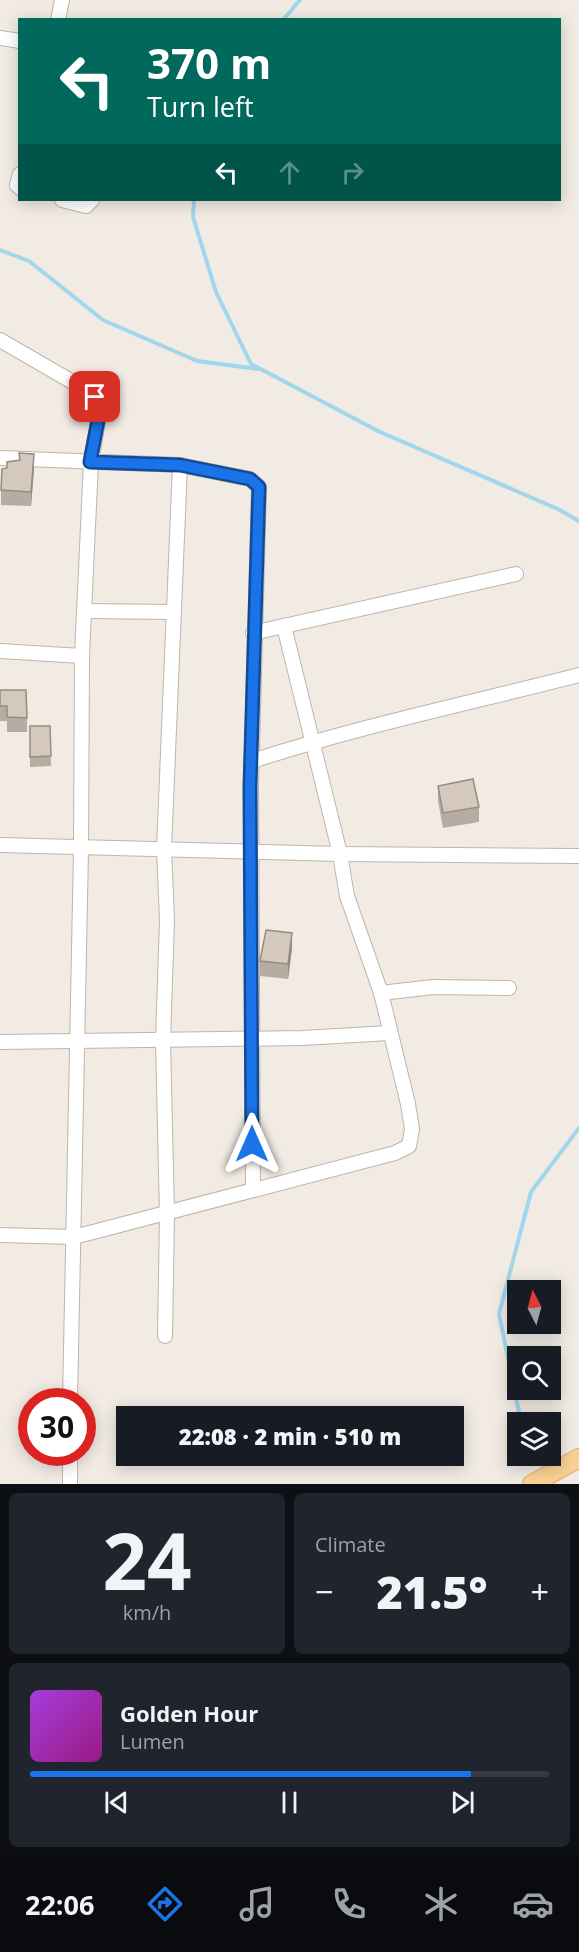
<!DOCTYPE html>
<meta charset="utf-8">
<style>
:root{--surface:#171b24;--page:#20242c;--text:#f1f3f6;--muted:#9ea1a6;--line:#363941;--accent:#1a73e8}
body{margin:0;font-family:"Open Sans",sans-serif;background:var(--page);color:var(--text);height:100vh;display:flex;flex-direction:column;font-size:22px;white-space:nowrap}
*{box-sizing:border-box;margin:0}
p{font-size:20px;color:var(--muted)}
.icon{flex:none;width:33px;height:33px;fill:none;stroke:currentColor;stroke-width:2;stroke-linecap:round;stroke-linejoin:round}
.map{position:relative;height:1484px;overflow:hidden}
.panel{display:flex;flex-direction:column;gap:9px;padding:9px;background:#0d0f14;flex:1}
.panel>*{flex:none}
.top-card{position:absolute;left:18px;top:18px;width:543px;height:183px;border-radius:0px;box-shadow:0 3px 15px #0003;background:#00695c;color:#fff;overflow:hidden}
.needle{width:39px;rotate:354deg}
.tools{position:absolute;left:507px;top:1280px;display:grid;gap:12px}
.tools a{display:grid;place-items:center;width:54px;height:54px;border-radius:0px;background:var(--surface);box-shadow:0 3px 15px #0003;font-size:30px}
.speed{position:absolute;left:18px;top:1388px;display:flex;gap:12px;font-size:30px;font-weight:700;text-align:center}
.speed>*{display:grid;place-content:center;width:78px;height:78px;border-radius:50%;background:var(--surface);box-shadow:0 3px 15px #0003;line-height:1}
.speed .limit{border:9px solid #d22;background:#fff;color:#111}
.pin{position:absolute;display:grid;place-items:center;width:51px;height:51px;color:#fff;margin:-26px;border-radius:12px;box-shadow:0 3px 9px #0006}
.me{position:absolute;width:66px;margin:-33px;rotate:0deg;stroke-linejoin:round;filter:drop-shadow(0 0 4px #0008)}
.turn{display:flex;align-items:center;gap:21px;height:126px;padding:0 30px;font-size:27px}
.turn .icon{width:78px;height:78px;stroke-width:2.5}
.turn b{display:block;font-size:42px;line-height:51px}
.lanes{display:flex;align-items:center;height:57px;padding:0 30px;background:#0003;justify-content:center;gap:30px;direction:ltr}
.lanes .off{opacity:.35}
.big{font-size:45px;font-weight:800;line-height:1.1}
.panel .card{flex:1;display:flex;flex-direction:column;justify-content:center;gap:9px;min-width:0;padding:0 21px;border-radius:9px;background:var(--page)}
.panel .dial{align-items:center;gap:0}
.dial b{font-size:78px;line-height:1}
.song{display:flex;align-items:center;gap:18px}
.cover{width:72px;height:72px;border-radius:9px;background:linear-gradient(135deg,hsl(280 70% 55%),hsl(310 70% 35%))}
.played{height:6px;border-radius:3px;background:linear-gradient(90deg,var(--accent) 85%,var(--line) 85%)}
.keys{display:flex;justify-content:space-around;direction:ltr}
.heat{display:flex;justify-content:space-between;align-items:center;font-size:33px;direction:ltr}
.panel .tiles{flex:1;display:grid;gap:9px;grid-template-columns:1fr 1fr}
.card:last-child{grid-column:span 2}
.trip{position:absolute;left:116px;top:1406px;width:348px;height:60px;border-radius:0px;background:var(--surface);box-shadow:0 3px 15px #0003;font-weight:800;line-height:60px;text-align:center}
.tabs{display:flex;height:96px;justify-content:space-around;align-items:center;background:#090b0e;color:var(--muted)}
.tabs .icon{width:42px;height:42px}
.tabs .on{color:var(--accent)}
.tabs b{font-size:27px;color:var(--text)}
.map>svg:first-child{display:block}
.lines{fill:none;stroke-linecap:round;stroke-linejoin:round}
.stream{stroke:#a1d6ec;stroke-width:4}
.minor-casing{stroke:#beb5aa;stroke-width:16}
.major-casing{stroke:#ddab65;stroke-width:20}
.minor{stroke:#fff;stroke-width:14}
.major{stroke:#f9d194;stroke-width:18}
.wall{fill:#b7aca2}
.shaded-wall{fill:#958c84}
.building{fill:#d5c8bc;stroke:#958c84;stroke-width:1.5}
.route-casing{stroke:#114b97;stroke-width:15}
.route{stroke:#1a73e8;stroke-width:10}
</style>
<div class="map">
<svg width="579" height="1484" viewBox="0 0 579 1484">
<rect width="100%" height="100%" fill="#f1ebe3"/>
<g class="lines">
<g class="stream">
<path d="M283,20l17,-20"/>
<path d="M194,200l-1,17 23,75 35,72 129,68 178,77 21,12"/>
<path d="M0,250l29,11 74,59 94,41 62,8"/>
<path d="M521,1422l-22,-108 32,-122 48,-64"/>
<path d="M528,1455v2"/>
</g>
<g class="minor-casing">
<g id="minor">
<path d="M58,20l4,-20"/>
<path d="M0,38l20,3"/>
<path d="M20,174l-3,11 3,3"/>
<path d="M62,200l24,6 6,-6"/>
<path d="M0,340l83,48 12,9 5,13 -9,52 -9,194 -1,194 -11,551"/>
<path d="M0,458l180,7 70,14 9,8 -8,299 2,403"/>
<path d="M86,611l87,1"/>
<path d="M253,633l263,-59"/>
<path d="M0,651l82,5"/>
<path d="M252,761c108,-35 218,-58 327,-86"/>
<path d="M0,845l340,9 239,2"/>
<path d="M381,993l52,-6 76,1"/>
<path d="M0,1042l302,-4 87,-5"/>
<path d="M0,1235l74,2 321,-84 14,-7 3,-17 -4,-25 -27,-111 -34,-97 -7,-42 -56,-228"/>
<path d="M165,1336l2,-122 -4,-173 4,-121 -3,-71 16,-384"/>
<path d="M70,1452v32"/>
</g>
</g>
<g class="major-casing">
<path id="major" d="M532,1484l47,-26"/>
</g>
<use href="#minor" class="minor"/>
<use href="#major" class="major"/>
</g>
<g class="wall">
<path d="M19,453l15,16 -3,37 -30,-1v-15l6,-22 12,-8z"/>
<path d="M0,690l27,28v14h-20v-11h-7z"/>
<path d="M30,726h20l1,40 -21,1z"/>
<path d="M438,786l41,21v15l-36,6 -5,-27z"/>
<path d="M292,948l-4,31 -28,-3v-15z"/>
</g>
<g class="shaded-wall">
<path d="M34,454v15l-3,37v-14z"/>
<path d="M292,933v15l-4,31v-15z"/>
</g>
<g class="building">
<path d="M19,453l15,1 -3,38 -30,-2 1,-21 5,-1v-6l13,-2z"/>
<path d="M0,690h26l1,28 -20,-1v-11h-7z"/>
<path d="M30,726h20l1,30 -21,1z"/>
<path d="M473,779l6,28 -36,6 -5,-27z"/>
<path d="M266,930l26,3 -4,31 -28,-3z"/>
</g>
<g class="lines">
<g class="route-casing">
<path id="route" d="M95,397l5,13 -10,52 90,3 70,14 9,8 -9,299 2,358"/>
</g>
<use href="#route" class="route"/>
</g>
</svg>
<div class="tools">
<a><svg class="needle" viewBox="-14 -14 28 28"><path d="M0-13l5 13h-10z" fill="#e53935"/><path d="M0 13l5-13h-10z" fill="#9ea1a6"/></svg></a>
<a><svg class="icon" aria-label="search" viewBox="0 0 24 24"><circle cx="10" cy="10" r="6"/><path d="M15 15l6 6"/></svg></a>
<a><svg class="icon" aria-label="layers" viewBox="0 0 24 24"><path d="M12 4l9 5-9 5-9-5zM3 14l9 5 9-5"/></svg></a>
</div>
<div class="speed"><div class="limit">30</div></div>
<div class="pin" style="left:95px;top:397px;background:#d93025"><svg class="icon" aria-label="arrive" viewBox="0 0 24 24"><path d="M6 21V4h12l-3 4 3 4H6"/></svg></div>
<svg class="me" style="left:252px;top:1144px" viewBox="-20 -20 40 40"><path d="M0-17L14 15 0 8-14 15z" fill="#1a73e8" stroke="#fff" stroke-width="4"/></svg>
<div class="trip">22:08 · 2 min · 510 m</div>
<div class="top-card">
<div class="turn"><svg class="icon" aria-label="left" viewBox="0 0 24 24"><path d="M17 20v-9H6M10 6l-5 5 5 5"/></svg><div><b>370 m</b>Turn left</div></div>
<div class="lanes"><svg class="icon" aria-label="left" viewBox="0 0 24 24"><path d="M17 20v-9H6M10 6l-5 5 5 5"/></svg><svg class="icon off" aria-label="ahead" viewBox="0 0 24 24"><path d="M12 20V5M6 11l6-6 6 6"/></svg><svg class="icon off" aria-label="right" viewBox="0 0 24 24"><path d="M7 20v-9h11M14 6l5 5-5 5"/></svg></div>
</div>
</div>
<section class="panel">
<div class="tiles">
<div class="card dial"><b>24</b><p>km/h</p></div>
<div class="card"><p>Climate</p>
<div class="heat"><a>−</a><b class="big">21.5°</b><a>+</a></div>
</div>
<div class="card">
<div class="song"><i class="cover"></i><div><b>Golden Hour</b><p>Lumen</p></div></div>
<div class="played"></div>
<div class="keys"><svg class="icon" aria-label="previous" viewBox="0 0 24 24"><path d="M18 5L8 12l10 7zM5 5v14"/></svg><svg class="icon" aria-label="pause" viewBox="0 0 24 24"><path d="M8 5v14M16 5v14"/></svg><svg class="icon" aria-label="next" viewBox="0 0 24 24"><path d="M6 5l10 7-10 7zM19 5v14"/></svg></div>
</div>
</div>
</section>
<nav class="tabs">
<b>22:06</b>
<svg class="icon on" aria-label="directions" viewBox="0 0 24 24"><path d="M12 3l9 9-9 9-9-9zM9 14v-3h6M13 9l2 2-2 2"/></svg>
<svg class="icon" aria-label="music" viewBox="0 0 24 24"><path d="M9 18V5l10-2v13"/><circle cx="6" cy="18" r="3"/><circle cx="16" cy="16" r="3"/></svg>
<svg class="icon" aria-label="phone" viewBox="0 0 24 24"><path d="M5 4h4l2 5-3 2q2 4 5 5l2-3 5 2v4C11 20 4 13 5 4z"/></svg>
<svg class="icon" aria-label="climate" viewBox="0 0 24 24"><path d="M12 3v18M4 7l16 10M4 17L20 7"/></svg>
<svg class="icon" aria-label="car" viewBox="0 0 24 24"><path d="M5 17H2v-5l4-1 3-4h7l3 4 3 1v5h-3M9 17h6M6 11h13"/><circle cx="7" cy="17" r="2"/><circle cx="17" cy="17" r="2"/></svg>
</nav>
